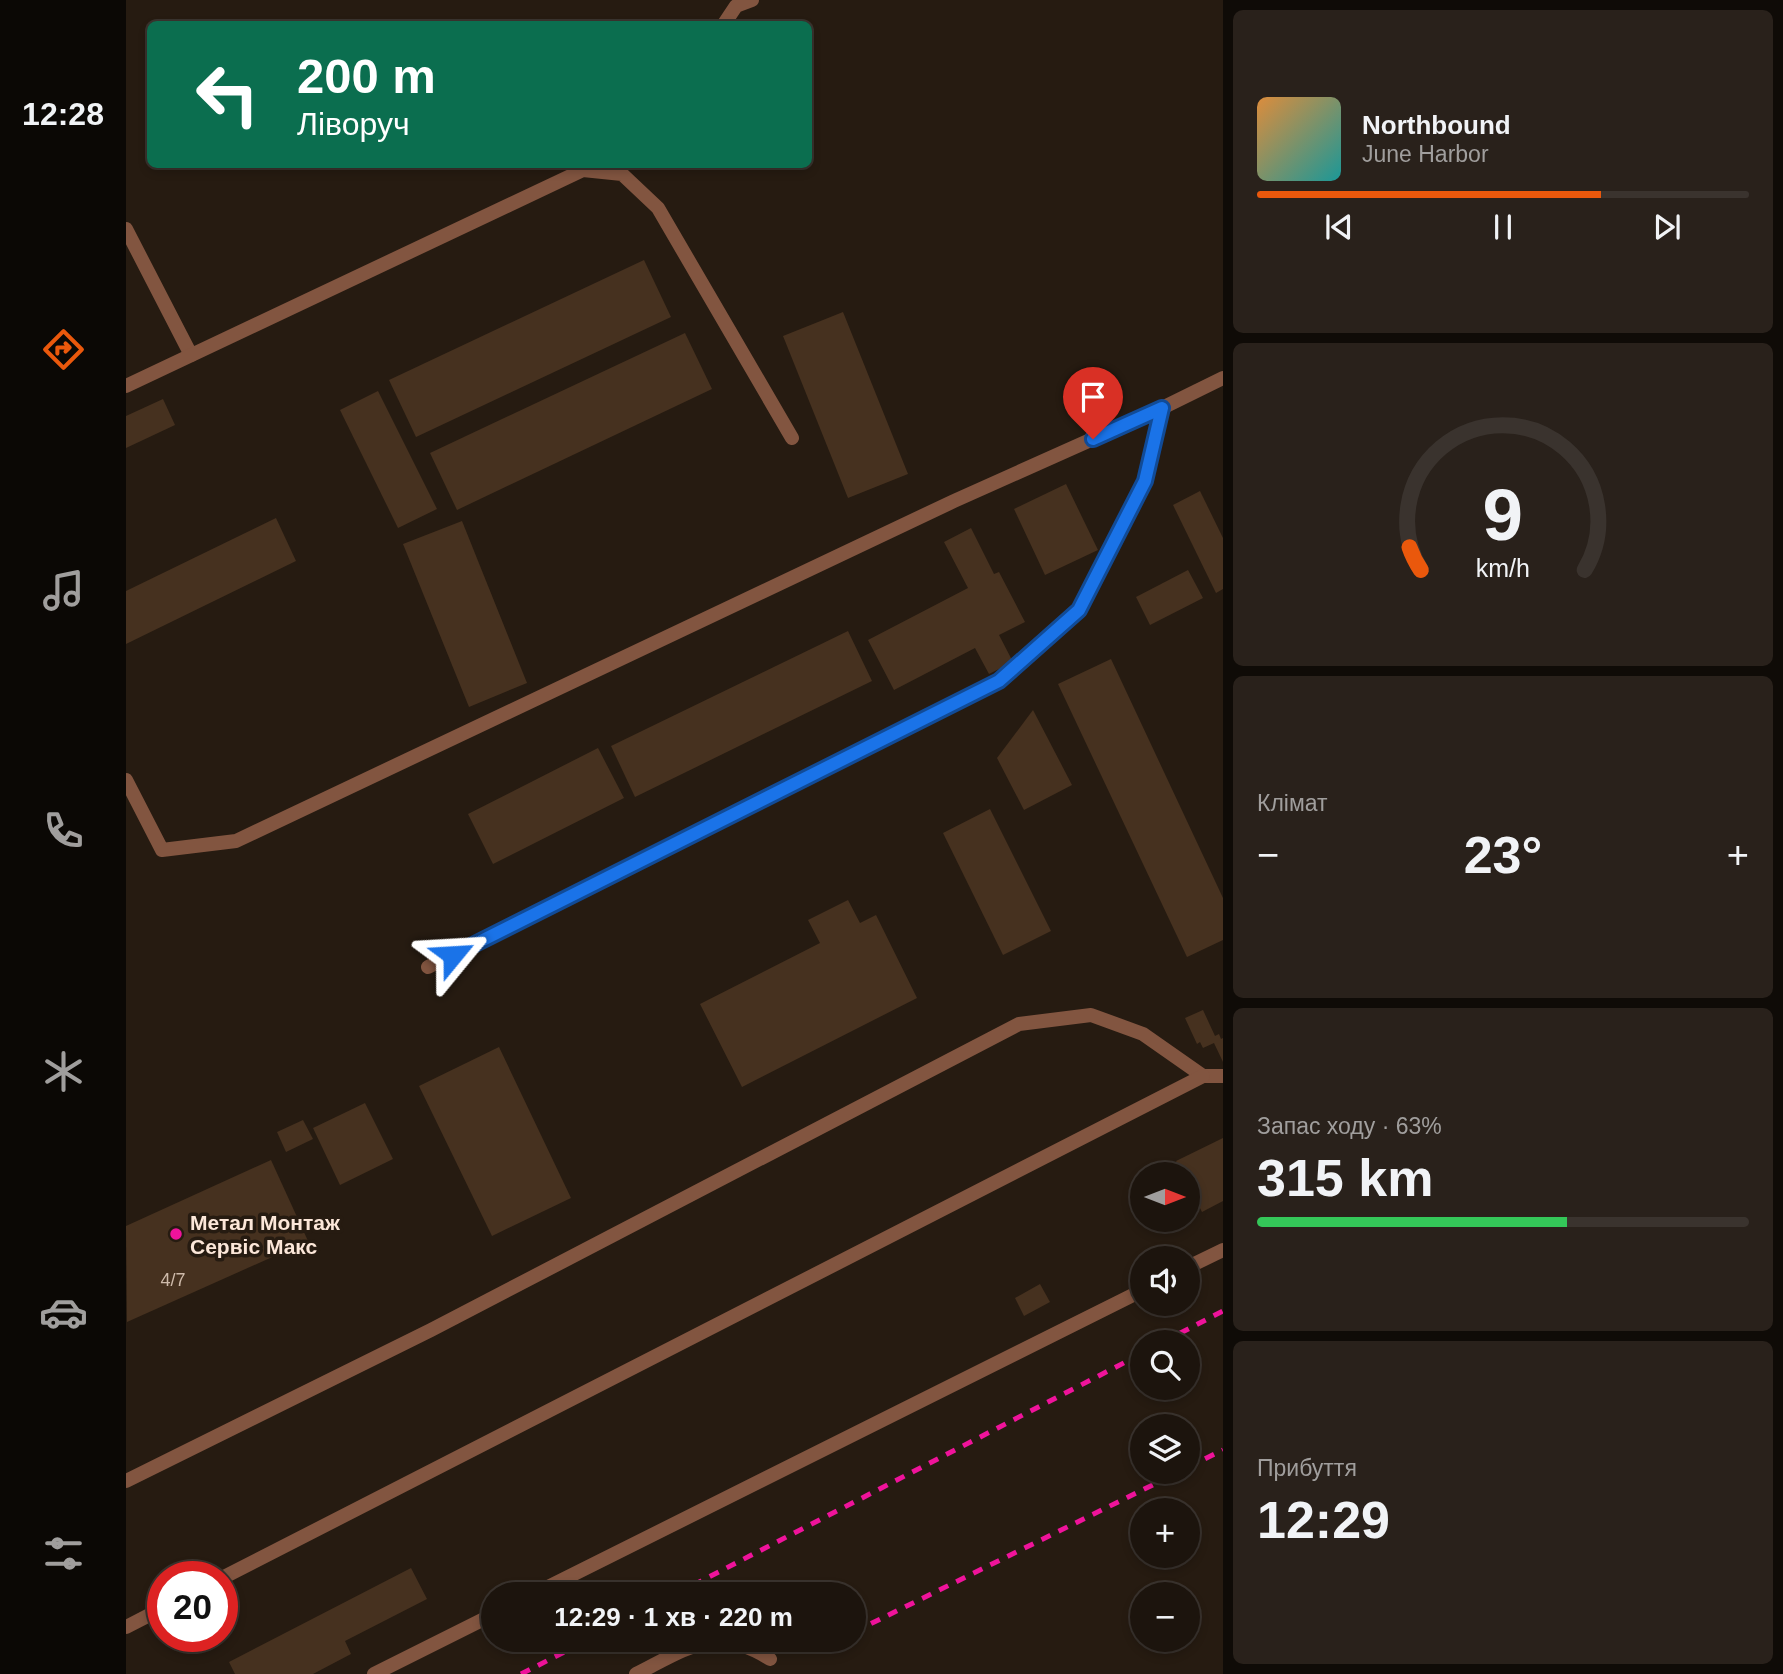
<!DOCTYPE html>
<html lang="uk">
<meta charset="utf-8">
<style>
:root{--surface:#1c140d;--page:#29211b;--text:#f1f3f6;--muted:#a09e9d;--line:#3a332e;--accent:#ea580c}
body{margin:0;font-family:Helvetica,sans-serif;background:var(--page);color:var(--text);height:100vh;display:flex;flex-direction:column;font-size:26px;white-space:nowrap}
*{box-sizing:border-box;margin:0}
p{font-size:23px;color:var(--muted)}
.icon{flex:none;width:38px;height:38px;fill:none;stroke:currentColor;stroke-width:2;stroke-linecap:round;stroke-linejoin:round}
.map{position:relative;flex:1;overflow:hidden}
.details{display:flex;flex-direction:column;gap:10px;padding:10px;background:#0f0b07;width:560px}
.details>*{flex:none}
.guide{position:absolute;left:21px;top:21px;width:665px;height:147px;border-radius:10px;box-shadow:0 4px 10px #0003,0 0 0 2px var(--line);background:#0b6e4f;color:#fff;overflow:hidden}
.needle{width:46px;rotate:90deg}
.buttons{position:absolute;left:1004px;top:1162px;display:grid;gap:14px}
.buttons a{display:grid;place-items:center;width:70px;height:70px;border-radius:50%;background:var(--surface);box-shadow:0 4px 10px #0003,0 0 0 2px var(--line);font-size:35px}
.speed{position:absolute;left:21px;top:1561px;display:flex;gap:14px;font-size:35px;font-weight:700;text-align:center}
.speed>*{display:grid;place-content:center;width:91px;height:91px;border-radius:50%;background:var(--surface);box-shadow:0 4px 10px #0003,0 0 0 2px var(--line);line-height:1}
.speed .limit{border:10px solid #d22;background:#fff;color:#111}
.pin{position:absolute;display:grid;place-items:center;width:60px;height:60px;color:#fff;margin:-72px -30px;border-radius:50% 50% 50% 0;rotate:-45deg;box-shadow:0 0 7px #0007}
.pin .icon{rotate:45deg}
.me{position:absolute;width:77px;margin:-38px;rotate:63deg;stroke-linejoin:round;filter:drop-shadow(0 0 5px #0008)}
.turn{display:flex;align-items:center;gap:24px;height:147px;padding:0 35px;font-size:32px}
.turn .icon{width:91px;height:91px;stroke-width:2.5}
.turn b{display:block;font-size:49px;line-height:60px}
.big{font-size:52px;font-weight:600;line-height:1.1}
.details .widget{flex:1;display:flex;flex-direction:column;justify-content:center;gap:10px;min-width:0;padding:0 24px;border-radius:10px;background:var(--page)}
.details .dial{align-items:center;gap:0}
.dial svg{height:182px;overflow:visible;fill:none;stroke:var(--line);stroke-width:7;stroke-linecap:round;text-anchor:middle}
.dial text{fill:var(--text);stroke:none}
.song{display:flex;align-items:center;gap:21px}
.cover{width:84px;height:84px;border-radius:10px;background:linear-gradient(135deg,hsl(30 70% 55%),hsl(180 70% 35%))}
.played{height:7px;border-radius:4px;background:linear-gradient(90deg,var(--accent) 70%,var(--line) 70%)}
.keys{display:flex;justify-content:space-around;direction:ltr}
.heat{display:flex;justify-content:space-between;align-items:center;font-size:38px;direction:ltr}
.charge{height:10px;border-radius:5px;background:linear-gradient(90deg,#34c759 63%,var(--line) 0)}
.trip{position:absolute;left:355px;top:1582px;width:385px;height:70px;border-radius:35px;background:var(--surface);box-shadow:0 4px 10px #0003,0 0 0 2px var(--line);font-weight:600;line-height:70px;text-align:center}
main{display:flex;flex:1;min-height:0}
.tab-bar{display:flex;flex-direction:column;width:126px;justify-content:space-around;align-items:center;background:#0b0805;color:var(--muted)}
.tab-bar .icon{width:49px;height:49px}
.tab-bar .active{color:var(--accent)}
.tab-bar b{font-size:32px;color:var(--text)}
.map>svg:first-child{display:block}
.building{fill:#46311f}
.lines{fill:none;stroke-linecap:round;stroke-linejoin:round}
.lane{stroke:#825540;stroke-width:14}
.rail{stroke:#ef139b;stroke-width:5;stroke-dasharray:10 9;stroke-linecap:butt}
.route-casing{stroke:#114b97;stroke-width:18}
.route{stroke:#1a73e8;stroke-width:12}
.poi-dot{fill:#ef139b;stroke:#261b11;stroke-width:2.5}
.labels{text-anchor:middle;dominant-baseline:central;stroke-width:7;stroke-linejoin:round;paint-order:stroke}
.number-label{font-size:18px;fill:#cebaaa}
.poi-label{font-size:21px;font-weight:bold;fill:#fce7d9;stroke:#261b11;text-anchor:start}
</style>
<main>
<nav class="tab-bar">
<b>12:28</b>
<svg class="icon active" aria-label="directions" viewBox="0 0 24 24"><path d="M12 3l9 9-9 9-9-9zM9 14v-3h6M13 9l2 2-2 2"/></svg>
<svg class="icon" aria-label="music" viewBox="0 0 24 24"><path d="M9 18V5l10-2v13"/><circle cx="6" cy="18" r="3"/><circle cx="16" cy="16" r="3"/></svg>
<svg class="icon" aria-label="phone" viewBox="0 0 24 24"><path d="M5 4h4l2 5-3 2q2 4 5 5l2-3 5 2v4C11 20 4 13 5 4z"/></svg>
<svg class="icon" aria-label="climate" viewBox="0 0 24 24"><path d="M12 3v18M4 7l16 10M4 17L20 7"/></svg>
<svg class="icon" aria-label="car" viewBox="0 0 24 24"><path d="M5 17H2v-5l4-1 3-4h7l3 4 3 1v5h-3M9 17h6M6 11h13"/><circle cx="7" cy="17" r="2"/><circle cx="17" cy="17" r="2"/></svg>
<svg class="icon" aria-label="filters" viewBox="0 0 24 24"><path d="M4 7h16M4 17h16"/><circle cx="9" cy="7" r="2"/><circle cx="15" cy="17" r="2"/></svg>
</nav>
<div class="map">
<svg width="1097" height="1674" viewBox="0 0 1097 1674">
<rect width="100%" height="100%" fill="#261b11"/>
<g class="building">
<path d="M518,260l27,57 -255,120 -27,-57z"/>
<path d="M717,312l65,162 -60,24 -65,-162z"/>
<path d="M559,333l27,56 -255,121 -27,-57z"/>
<path d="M252,391l59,118 -39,19 -58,-118z"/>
<path d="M37,399l12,26 -49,23v-32z"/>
<path d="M940,484l32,66 -53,25 -31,-66z"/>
<path d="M1074,491l23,47v51l-7,4 -43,-88z"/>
<path d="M150,518l20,43 -170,83v-53z"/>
<path d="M336,521l65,162 -58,24 -66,-163z"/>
<path d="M845,528l23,46 5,-2 26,50 -26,13 14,27 -24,12 -14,-26 -81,42 -26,-50 100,-52 -24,-46z"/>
<path d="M1062,570l15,28 -53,27 -14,-28z"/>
<path d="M722,631l24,50 -237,116 -24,-51z"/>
<path d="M985,659l112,239v42l-36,17 -129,-273z"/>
<path d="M907,710l39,75 -48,25 -27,-52z"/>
<path d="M472,748l26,50 -131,66 -25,-50z"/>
<path d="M864,809l61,122 -48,24 -60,-122z"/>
<path d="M722,900l12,23 16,-8 41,83 -175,89 -42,-83 120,-61 -12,-23z"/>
<path d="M1077,1010l12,26 4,-2 2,5 2,-1v24l-9,-19 -11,5 -3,-6 -3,2 -12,-26z"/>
<path d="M373,1047l72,151 -79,38 -73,-150z"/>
<path d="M239,1103l28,56 -53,26 -27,-57z"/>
<path d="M177,1120l10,19 -27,13 -9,-20z"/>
<path d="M1097,1138v63l-21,11 -14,-27v-11h-5l-7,-13z"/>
<path d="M145,1160l37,81 -181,81 -1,-96z"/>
<path d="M914,1284l10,18 -26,14 -9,-18z"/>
<path d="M285,1568l16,31 -82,42 6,13 -38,20h-78l-6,-12z"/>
</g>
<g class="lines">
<g class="lane">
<path d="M598,24l12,-18 16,-6"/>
<path d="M0,229l65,126"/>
<path d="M0,386l457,-216 39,4 36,34 134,230"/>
<path d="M0,780l36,70 74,-9 718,-340 208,-93 61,-30"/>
<path d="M302,967l571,-286 80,-71 66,-129 17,-73"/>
<path d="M1062,1267l35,-17"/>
<path d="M0,1481l305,-151 588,-306 72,-9 52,19 60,42h20"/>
<path d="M96,1578l981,-502"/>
<path d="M408,1594l609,-304"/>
<path d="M0,1627l37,-19"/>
<path d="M248,1674l120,-60"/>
<path d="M510,1674c50,-25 80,-50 134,-15"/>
</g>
<g class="rail">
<path d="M1037,1342l60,-31"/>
<path d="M1062,1467l35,-17"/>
<path d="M550,1594l467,-241"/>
<path d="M728,1632l325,-160"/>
<path d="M692,1650l21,-10"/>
<path d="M395,1674l67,-34"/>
</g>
</g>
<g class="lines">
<g class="route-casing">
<path id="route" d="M327,955l546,-274 80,-71 66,-129 17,-73 -69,31"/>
</g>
<use href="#route" class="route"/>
</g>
<circle class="poi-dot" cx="50" cy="1234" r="7"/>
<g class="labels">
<g class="number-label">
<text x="47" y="1280">4/7</text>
</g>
<g class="poi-label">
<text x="64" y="1222">Метал Монтаж<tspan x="64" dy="24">Сервіс Макс</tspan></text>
</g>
</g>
</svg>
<div class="buttons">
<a><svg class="needle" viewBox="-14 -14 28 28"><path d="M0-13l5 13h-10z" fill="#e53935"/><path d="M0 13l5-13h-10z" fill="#a09e9d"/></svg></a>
<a><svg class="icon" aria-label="sound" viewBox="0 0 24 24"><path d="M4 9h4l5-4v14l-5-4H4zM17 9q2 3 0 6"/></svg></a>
<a><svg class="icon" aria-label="search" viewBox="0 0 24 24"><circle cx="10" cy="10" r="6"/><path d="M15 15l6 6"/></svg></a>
<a><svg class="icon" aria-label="layers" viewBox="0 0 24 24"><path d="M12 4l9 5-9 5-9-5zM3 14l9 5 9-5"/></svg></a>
<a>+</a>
<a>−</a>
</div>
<div class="speed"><div class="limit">20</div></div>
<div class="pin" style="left:967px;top:439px;background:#d93025"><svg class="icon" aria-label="arrive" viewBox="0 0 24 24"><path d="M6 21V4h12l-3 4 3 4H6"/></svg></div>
<svg class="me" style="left:327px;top:955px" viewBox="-20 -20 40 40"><path d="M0-17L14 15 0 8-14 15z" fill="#1a73e8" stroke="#fff" stroke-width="4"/></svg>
<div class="trip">12:29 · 1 хв · 220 m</div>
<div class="guide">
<div class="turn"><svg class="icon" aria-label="left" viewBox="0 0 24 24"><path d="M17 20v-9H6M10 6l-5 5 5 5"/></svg><div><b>200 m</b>Ліворуч</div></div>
</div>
</div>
<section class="details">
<div class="widget">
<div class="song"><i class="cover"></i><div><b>Northbound</b><p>June Harbor</p></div></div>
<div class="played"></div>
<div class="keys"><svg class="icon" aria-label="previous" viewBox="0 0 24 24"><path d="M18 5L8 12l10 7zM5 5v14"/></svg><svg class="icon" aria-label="pause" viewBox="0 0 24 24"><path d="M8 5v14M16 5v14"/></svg><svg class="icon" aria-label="next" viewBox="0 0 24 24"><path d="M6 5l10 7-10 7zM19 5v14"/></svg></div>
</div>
<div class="widget dial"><svg viewBox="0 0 100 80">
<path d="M14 69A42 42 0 1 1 86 69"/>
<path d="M14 69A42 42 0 0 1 9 59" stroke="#ea580c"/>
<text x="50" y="56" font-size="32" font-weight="700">9</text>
<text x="50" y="72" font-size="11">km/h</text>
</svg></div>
<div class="widget"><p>Клімат</p>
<div class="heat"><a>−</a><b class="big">23°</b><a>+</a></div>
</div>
<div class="widget"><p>Запас ходу · 63%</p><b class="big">315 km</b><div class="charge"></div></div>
<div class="widget"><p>Прибуття</p><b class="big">12:29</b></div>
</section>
</main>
